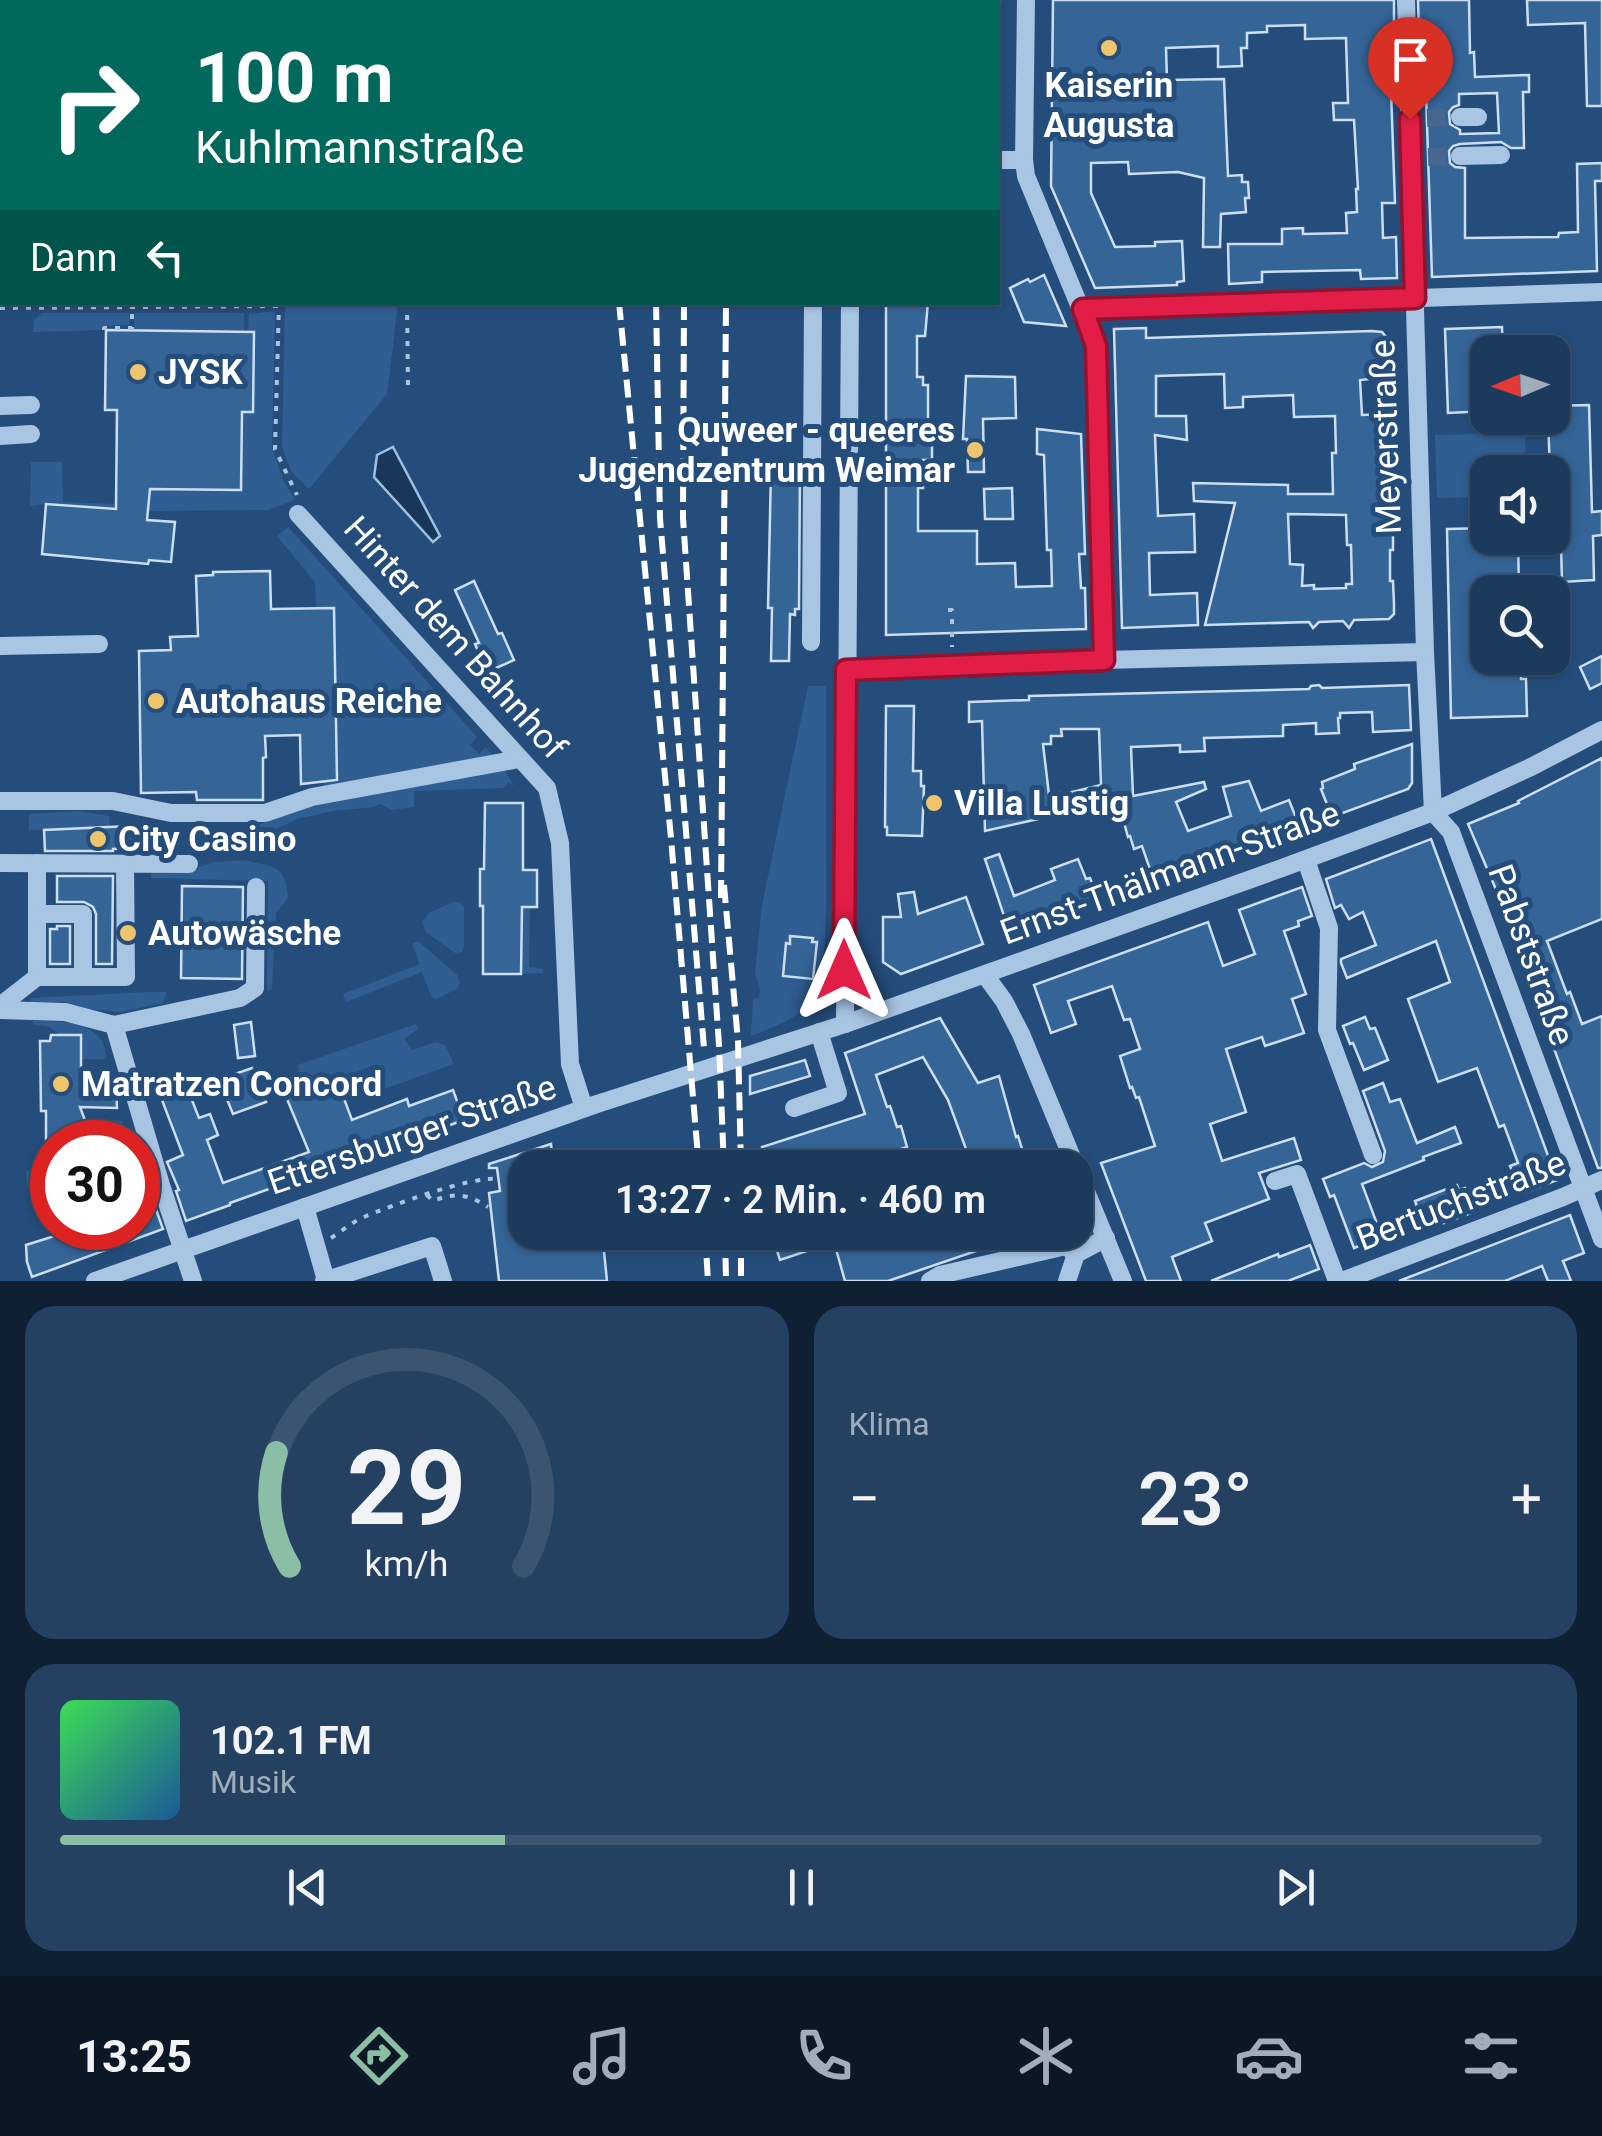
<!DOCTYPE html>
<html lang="de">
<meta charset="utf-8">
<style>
:root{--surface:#1c3a5c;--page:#254162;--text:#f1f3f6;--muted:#a0adbb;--line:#3a5472;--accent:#8abfa5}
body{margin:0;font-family:Roboto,sans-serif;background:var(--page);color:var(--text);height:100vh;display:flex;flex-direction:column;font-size:38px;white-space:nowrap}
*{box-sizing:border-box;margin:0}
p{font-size:32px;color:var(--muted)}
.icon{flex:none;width:55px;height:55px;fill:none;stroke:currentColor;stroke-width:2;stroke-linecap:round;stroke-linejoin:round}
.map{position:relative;height:1281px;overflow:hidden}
.sheet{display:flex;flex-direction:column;gap:25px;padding:25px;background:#0f2033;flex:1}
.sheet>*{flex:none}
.top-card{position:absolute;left:0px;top:0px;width:1000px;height:305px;box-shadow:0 2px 8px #0004,0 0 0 2px var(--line);background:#00695c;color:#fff;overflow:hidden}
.needle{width:65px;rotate:268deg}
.buttons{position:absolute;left:1470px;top:335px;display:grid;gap:20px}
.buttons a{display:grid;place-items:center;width:100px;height:100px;border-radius:20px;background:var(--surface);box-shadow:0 2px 8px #0004,0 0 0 2px var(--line);font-size:50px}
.speed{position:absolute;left:30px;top:1120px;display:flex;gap:20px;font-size:50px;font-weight:700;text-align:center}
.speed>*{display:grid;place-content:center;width:130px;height:130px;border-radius:50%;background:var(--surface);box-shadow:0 2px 8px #0004,0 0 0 2px var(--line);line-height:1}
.speed .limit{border:15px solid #d22;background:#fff;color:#111}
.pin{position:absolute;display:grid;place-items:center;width:85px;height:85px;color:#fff;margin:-102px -42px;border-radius:50% 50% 50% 0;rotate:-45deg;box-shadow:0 0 10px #0007}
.pin .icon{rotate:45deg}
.me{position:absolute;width:110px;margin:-55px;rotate:0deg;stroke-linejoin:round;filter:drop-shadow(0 0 8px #0008)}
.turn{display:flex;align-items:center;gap:35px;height:210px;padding:0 30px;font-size:45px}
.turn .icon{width:130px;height:130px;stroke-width:2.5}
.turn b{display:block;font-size:70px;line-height:85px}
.then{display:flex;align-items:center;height:95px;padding:0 30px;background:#0003;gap:20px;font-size:38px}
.big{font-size:75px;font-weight:600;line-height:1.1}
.sheet .tile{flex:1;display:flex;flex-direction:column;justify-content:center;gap:15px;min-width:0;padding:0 35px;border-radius:30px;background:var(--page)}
.sheet .dial{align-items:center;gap:0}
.dial svg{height:260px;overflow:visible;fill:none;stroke:var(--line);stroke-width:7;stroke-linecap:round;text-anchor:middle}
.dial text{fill:var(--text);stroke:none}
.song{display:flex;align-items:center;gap:30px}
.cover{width:120px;height:120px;border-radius:15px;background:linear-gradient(135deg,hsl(130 70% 55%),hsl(210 70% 35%))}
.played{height:10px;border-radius:5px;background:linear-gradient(90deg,var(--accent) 30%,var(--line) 30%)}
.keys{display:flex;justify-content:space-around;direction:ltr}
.heat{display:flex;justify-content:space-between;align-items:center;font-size:55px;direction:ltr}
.sheet .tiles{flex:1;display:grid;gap:25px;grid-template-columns:1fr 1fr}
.tile:last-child{grid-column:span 2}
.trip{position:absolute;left:508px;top:1150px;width:585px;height:100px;border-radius:30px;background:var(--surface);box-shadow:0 2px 8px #0004,0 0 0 2px var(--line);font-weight:600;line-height:100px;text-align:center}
.menu{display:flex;height:160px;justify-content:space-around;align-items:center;background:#0b1725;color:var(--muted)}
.menu .icon{width:70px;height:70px}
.menu .selected{color:var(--accent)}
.menu b{font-size:45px;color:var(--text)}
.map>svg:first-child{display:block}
.green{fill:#305e92}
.water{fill:#19375b;stroke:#9dc0e5;stroke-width:2.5}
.building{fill:#356497;stroke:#cbdef4;stroke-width:2.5;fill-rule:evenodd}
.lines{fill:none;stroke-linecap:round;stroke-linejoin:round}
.minor-tunnel{stroke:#46688f;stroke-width:18;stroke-dasharray:18 9;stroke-linecap:butt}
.path{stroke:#a8c5e4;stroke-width:4;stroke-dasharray:5 8;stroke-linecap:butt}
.minor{stroke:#a8c5e4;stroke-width:18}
.rail{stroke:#fff;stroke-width:6;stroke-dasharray:18 8;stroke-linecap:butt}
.route-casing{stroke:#92132f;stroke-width:25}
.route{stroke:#e11d48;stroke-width:18}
.poi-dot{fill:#eec56d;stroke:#254d7b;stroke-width:4}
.labels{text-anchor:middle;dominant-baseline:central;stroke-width:10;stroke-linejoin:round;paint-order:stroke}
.poi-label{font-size:35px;font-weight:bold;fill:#fff;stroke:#254d7b;text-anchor:start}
.street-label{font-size:35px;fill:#fff;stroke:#254d7b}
</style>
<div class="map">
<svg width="1602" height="1281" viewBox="0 0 1602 1281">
<rect width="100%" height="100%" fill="#254d7b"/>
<g class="green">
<path d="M285,303h113l-11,91 -78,95 -18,-18 -9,-24z"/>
<path d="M275,311l-3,137 11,32 12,20 -27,10 -120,1 -102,-7 -16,2 1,-44h31l1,40 52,2 1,-15 125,1 1,-78 11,-1 1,-78 -6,-1 1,-18z"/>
<path d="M42,313h87v12l-27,1 -1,4 -68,2 1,-12z"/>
<path d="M135,313h109v19l-110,-2z"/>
<path d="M1525,433l1,39h-38l-1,25 -50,1 -2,-63z"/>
<path d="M288,527l189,210 -7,8 9,9 7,-7 9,10 -171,32 -1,-6 14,-1 -3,-173 -18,-1 -1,-26 -38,-46z"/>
<path d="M808,686h18c0,49 0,98 0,148 0,33 4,145 -14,168 -14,17 -41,26 -61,34l2,-37 6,-1 1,-9 -5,-16 7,-68z"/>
<path d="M504,769l10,17 -6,-4 -4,6 -90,3v16l-22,3 -12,-6 -6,3 -41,4 -36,8 -37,18 -2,-6 -10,-1 48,-22z"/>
<path d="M79,811l30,5 1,11 -81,3v-16z"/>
<path d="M245,860c29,8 40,3 43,38l-12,15 -4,76 -5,2 1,-110 -117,-3v-9l41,1 22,-8z"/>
<path d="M453,902h6l5,5v39l-2,6 -7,1 -29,-21 -4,-10 7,-9z"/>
<path d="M522,906l8,1 -1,60 14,2v4l-22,1z"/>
<path d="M418,941l39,34 3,7 -2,6 -21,11 -5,-1 -10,-26 -76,30 -3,-8 77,-30 -8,-20z"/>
<path d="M148,992h19l-4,11 -43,9 -30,-3 -25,-7h-34l-1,-4z"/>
<path d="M32,1021c25,0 73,-1 74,35l-3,3h-22v-24h-21l-10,-8 -16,-2z"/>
<path d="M416,1024l2,5 -14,10 8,11 23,-8 10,3 9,19 -70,25 -10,-24 -87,34 -8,-20 20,-8 -1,-6z"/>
<path d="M103,1120l20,1 -1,10h-16l1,11h-14l-3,-8z"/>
<path d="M52,1149v27l-25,10 -1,-14 19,-8 2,-13z"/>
</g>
<path class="water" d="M393,447l47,89 -7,6 -59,-65 3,-22z"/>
<g class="building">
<path d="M1053,0h341v33l-5,1 6,169h-13l1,35 13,-1 1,41 -36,1 -1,-9 -98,2v10l-33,2 -1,-40h54v-15l21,-1v6l44,-1 -1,-20 11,-1 -1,-23h2l-4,-69h-20l-1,-17h15l-2,-65 -41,1v-14l-38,1v6l-20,1v15h-6l1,18 -24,1v-21l-52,2 1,32 57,-1 4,97 14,-1v7h6l1,16h-4l1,14 -25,2 -1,33h-17l1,-69 -26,-6 -49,2 -1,-12 -37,1v30l24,54 40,-1v-4l27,-1 2,40 -7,1v3l-82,3 -44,-102z"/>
<path d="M1418,0h51l1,53 4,-1 1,25 54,-2v17h-6l1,56h-13l-10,-6 -41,2 -7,2 -4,5 1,12 5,4 10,1v70l93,-1 1,-4 19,-1 -1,-68 25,-1v18h-7l2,90 -165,6 -8,-244h-5zM1497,93l2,40 -39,1v-4l-10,-6 -1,-12 4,-5 6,-2v-11z"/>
<path d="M1527,0h75v106h-15l-2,-83 -57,2z"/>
<path d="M1044,275l22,51 -42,-4 -14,-34 18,-9 2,3z"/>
<path d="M886,302h42l-3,34h-8v41h6v8h5v44h4v31h-9v28h-5v43h59v33l38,-1 1,24 36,-1 -1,-36h-4l-3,-95 -7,-1v-25l44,5 4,120h-6l2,34h4l1,41 -200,6z"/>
<path d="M1502,327l1,25h-15v59l-40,2 -3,-84z"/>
<path d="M1146,328v10l226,-7 10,1 4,5 2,40 -28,3 2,35 27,-1 4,123v13h-3v31h3l1,23v10l-5,5 -35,1 -5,8 -6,-7 -24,1 -6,6 -4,-6 -104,3 30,-122 -41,-2 -1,-18 95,2v9h45l-1,-41h4l-1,-37 -41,1 -1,-22 -50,2v10l-18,1 -1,-34 -68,2v40h30l1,24 -32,-5 3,81 36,-2 1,38 -46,1 1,42 47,-2 1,32 -76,3 -8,-299zM1288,514l58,1 1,30h4l1,39h-6v4l-32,1v-4l-12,1 1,-21 -13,-1z"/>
<path d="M106,330l148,2 -1,80h-11l-1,78 -91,-1 -3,31 28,2 -4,40 -22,-2 -1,4 -106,-10 4,-50 70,5 1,-99h-12z"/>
<path d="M966,376l49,1 1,41 -33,1 1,53h-16l-1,-33h-4z"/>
<path d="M1589,405l3,107 10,-1v24l-9,1 1,44 -32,2 -1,-37 -9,-10v-63h-2l-2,-54h4v-12z"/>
<path d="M771,471h29l-1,138h-4v6l-5,-1 -1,47h-18l1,-53h-4z"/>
<path d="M1012,488l1,31h-28l-1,-30z"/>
<path d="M1488,528v10h30l1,54h-31v66h33v21h5l1,37 -76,2 -4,-189z"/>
<path d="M270,571l1,38 63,-1 3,172 -36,4 -1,-49 -35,1 1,21 -3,1v42h-66l-1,-8 -55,1 -2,-142 32,-1 -1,-13 28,-1 -2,-60 17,-1v-3z"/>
<path d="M474,581l24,53 4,-1 12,27 -27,12 -12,-28 4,-1 -24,-53z"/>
<path d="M1602,656v27l-12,6 -10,-22z"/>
<path d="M1319,685l3,3 87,-3 2,45 -38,2 -1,-20 -32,1v5h-2l1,15 -23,1v-11l-33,2v11l-79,2 1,13 -25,1v-7l-49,2 2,49 71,-14 2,7 -30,13 12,29 43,-15 -8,-29 26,-6 12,30 28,-11 11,28 -146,53 -12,-35 -8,3 -4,-13 -2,1 -10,-36 -133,30 -3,-110 -13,1v-20l60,-2v-4l280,-7 2,-3zM1061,729h38l2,56 -41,10 -1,-2 -10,2 -6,-51h8v-8h11z"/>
<path d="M886,706h28l-1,65h8v15h3l-2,50 -35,-1v-8h-2z"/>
<path d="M1412,744v39l-4,6 -76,28 -11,-28 2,-1 -1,-6 33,-13 -1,-5z"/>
<path d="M1602,758v161l-55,22 20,53 3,-2 12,32 20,-8v152h-4l-91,-247 2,-1 -41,-96 51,-21 -1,-2z"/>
<path d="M485,803h38v67h14v37h-15l-1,67h-38v-68h-3v-37h4z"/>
<path d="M151,825l1,22 -39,2v2h-68l-1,-21z"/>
<path d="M1431,839l126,341 -36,14 -11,-28 8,-3 -14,-38 -5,2 -22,-59 -39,14 -30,-83 42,-17 -14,-41 -89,37 -6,-15v-4l35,-14 -13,-33 -14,7 -8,-14 -6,3 -9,-29z"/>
<path d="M999,854l15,42 41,-16 -4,-11 27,-10 8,20 4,-1 9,23 -89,33 -25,-75z"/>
<path d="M57,876h56l-1,88h-16v-50l-3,-7 -9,-5h-27z"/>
<path d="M182,886l61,1 -1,92 -61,-1z"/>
<path d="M1302,887l10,29 -14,5 1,5 -15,5 22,63 -14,5 12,34 -39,13 -3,-9 -36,12 20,63 -36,12 12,37 72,-23 7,22 -42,13 10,26 -64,24 7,18 -40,16 9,24h-35l-45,-118 54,-17 -16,-49 -3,1 -4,-11 -2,1 -10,-32 20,-7 -10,-30 -6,1 -12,-34 -44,15 8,23 -25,9 -17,-48 174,-63 15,44 32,-12 -16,-44z"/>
<path d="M914,892l4,22 48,-17 17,47 -82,30 -18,-12v-45h18l-3,-23z"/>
<path d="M57,926h13v38h-20v-35h7z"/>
<path d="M790,936l23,2 -1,4h5l-4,37 -30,-3 3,-33 4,1z"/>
<path d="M1365,1017l5,12 5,-1 13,32 -24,10 -11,-27 -3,1 -7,-18z"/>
<path d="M940,1018l38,65 21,-7 17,61 2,-1 10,32h-55l-25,-68 -25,-43 -47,18 11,32 3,-1 7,21 4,-1 6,21 -64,21h-75l-6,-21 103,-33 -20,-61z"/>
<path d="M251,1022l4,34 -17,2 -4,-33z"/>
<path d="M51,1035h30v40h35l1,33 -37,-1 13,35h-47v-31h-5l-1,-70h10z"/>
<path d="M805,1060l5,16 -60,18v-18z"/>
<path d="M252,1068l14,34 -33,12 -9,-22 7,-3 -5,-12z"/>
<path d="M337,1080l15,40 55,-21 2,7 44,-16 11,30 -147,54 -1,-2 -86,31v2l-44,16 -10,-30 3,-1 -12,-28 16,-7 -21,-55 26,-10 11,28 11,-4 8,21 -11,5 16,43 86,-31 -22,-53z"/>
<path d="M1383,1083l7,19 10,-3 17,44 38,-16 6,16 -38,14 1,3 -62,24 20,53 -28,11 -20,-53 -4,2 -7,-18 41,-16 8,4 11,-5 2,-11 -22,-60z"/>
<path d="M551,1144l3,24h-29v64h77l5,49h-108l-10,-88 11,-2 -3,-23h-8v-4z"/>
<path d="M1457,1185l2,5 6,-2 9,24 -49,18 -10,-29z"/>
<path d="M153,1201l10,28 -131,48 -5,-15 -1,-17 54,-17h58v-21z"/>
<path d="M1570,1215l14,38 -21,8 8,20h-23l-6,-15 -37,15h-106z"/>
<path d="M771,1232h249v4l-132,45h-43l-11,-39 -54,18z"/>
<path d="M1310,1245l9,24 -31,12h-77l67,-27 1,3z"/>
</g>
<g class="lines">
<g class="minor-tunnel">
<path d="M1427,118l33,-1"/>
<path d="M1428,157l32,-1"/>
</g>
<g class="path">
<path d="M834,0v2"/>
<path d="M408,2l1,-2"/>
<path d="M279,302l-4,147 22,46"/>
<path d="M407,302l1,84"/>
<path d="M0,308l279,-2"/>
<path d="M104,330v-2h28v-21"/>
<path d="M948,610h4v37"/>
<path d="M427,1195l6,6c22,-9 35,-7 55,6"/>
<path d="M331,1238c11,-7 21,-16 33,-21 29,-12 106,-41 135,-38"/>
</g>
<g class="minor">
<path d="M1026,0l-2,160 2,16 70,170 8,314"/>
<path d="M1406,0l19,652 8,160 18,20 151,407"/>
<path d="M859,2v-2"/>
<path d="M1460,117h18"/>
<path d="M1460,156l41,-1"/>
<path d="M998,160h26"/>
<path d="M1083,309l519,-17"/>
<path d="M0,406l31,-1"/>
<path d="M0,436l31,-2"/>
<path d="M298,514l249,274 13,55 10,221 14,44"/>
<path d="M811,642l2,-340"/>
<path d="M0,646l99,-2"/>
<path d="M846,670l258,-10 321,-8"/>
<path d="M0,801h113l58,12h94l47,-16 207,-38"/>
<path d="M1306,860l23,68 -2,102 46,125"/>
<path d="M0,863l189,1"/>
<path d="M37,863v114"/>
<path d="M38,914h45v63"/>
<path d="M985,975l19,26 17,33 102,247"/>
<path d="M0,1006l37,-29h89l-1,-113"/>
<path d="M0,1010l65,2 49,13 47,160 32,96"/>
<path d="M845,1024l5,-722"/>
<path d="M114,1025l126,-27 15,-10 1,-101"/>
<path d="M794,1108l44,-15 -19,-61"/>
<path d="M1275,1181l22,-7 40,107"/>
<path d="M305,1207l21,73"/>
<path d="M95,1281l502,-177 248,-80 437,-156 151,-56 98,-45 71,-37"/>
<path d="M324,1281l108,-35 11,35"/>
<path d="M930,1281l10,-6 126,-29 10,8"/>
<path d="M1067,1281l9,-27 30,-16"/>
<path d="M1342,1281l221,-84 39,-17"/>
</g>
<g class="rail">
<path d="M618,2v-2"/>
<path d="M659,2v-2"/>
<path d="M685,2v-2"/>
<path d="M728,2v-2"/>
<path d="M619,302l52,536 28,330"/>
<path d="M656,302l4,216 44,530"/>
<path d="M684,302l-1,216 36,527 5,123"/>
<path d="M724,885l14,156 3,127"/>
<path d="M721,898l5,-596"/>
<path d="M705,1232l3,49"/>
<path d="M725,1232l1,49"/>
<path d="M741,1232v49"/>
</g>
</g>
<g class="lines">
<g class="route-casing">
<path id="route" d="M844,970l2,-300 258,-10 -8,-314 -13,-37 332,-11 -5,-179"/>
</g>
<use href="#route" class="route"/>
</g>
<g class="poi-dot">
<circle cx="1109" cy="48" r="10"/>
<circle cx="138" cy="372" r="10"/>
<circle cx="975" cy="450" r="10"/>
<circle cx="156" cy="701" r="10"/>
<circle cx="934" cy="803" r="10"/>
<circle cx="98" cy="839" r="10"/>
<circle cx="128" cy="933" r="10"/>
<circle cx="61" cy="1084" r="10"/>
</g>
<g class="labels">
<g class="poi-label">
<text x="1109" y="85" text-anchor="middle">Kaiserin<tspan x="1109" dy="40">Augusta</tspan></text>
<text x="158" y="372">JYSK</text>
<text x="955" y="430" text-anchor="end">Quweer - queeres<tspan x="955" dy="40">Jugendzentrum Weimar</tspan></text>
<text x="176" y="701">Autohaus Reiche</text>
<text x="954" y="803">Villa Lustig</text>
<text x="118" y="839">City Casino</text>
<text x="148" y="933">Autowäsche</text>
<text x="81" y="1084">Matratzen Concord</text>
</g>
<g class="street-label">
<text transform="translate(1386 437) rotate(-92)">Meyerstraße</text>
<text transform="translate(455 638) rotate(48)">Hinter dem Bahnhof</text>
<text transform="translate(1170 873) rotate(-20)">Ernst-Thälmann-Straße</text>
<text transform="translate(1531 955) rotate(70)">Pabststraße</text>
<text transform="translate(412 1135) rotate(-19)">Ettersburger Straße</text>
<text transform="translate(1461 1201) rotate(-21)">Bertuchstraße</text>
</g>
</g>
</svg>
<div class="buttons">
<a><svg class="needle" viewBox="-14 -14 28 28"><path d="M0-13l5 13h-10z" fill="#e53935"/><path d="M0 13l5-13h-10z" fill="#a0adbb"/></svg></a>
<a><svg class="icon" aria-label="sound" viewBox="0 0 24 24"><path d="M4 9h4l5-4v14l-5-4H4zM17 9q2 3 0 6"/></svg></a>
<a><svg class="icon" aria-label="search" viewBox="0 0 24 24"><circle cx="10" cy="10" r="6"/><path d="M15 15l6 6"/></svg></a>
</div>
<div class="speed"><div class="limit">30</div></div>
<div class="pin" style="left:1410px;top:119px;background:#d93025"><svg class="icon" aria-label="arrive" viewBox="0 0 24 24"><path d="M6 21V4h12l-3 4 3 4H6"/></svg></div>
<svg class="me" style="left:844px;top:970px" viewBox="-20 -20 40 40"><path d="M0-17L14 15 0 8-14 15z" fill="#e11d48" stroke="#fff" stroke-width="4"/></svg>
<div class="trip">13:27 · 2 Min. · 460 m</div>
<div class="top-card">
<div class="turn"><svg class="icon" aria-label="right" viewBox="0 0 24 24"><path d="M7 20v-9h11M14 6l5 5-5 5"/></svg><div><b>100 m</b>Kuhlmannstraße</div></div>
<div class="then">Dann<svg class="icon" aria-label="left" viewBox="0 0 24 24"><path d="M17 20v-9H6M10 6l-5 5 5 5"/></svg></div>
</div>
</div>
<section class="sheet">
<div class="tiles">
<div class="tile dial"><svg viewBox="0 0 100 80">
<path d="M14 69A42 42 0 1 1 86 69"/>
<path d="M14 69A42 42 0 0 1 10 34" stroke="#8abfa5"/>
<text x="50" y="56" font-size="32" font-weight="700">29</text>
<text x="50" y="72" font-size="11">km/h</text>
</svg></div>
<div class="tile"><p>Klima</p>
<div class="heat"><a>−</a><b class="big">23°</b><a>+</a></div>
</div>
<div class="tile">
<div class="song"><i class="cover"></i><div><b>102.1 FM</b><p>Musik</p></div></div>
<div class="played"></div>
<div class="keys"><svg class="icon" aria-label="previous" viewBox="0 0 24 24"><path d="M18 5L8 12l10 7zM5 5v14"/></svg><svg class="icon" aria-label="pause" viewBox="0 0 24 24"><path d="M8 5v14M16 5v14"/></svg><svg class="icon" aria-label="next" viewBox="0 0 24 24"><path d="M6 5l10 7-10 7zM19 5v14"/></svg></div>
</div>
</div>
</section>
<nav class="menu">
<b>13:25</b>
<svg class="icon selected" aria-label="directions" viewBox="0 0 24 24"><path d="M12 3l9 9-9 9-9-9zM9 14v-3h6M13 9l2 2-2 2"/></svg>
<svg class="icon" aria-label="music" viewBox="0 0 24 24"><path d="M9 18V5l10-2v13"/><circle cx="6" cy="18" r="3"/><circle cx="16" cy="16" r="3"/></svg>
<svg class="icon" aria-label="phone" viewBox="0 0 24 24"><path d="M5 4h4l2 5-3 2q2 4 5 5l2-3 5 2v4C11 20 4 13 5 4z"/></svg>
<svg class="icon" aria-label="climate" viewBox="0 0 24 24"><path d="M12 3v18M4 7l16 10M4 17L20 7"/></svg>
<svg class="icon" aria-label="car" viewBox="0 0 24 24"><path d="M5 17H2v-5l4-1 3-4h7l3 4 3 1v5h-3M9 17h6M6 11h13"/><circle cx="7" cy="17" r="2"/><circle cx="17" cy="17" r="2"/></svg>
<svg class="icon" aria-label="filters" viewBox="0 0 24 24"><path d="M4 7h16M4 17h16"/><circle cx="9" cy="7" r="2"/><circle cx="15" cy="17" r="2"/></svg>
</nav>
